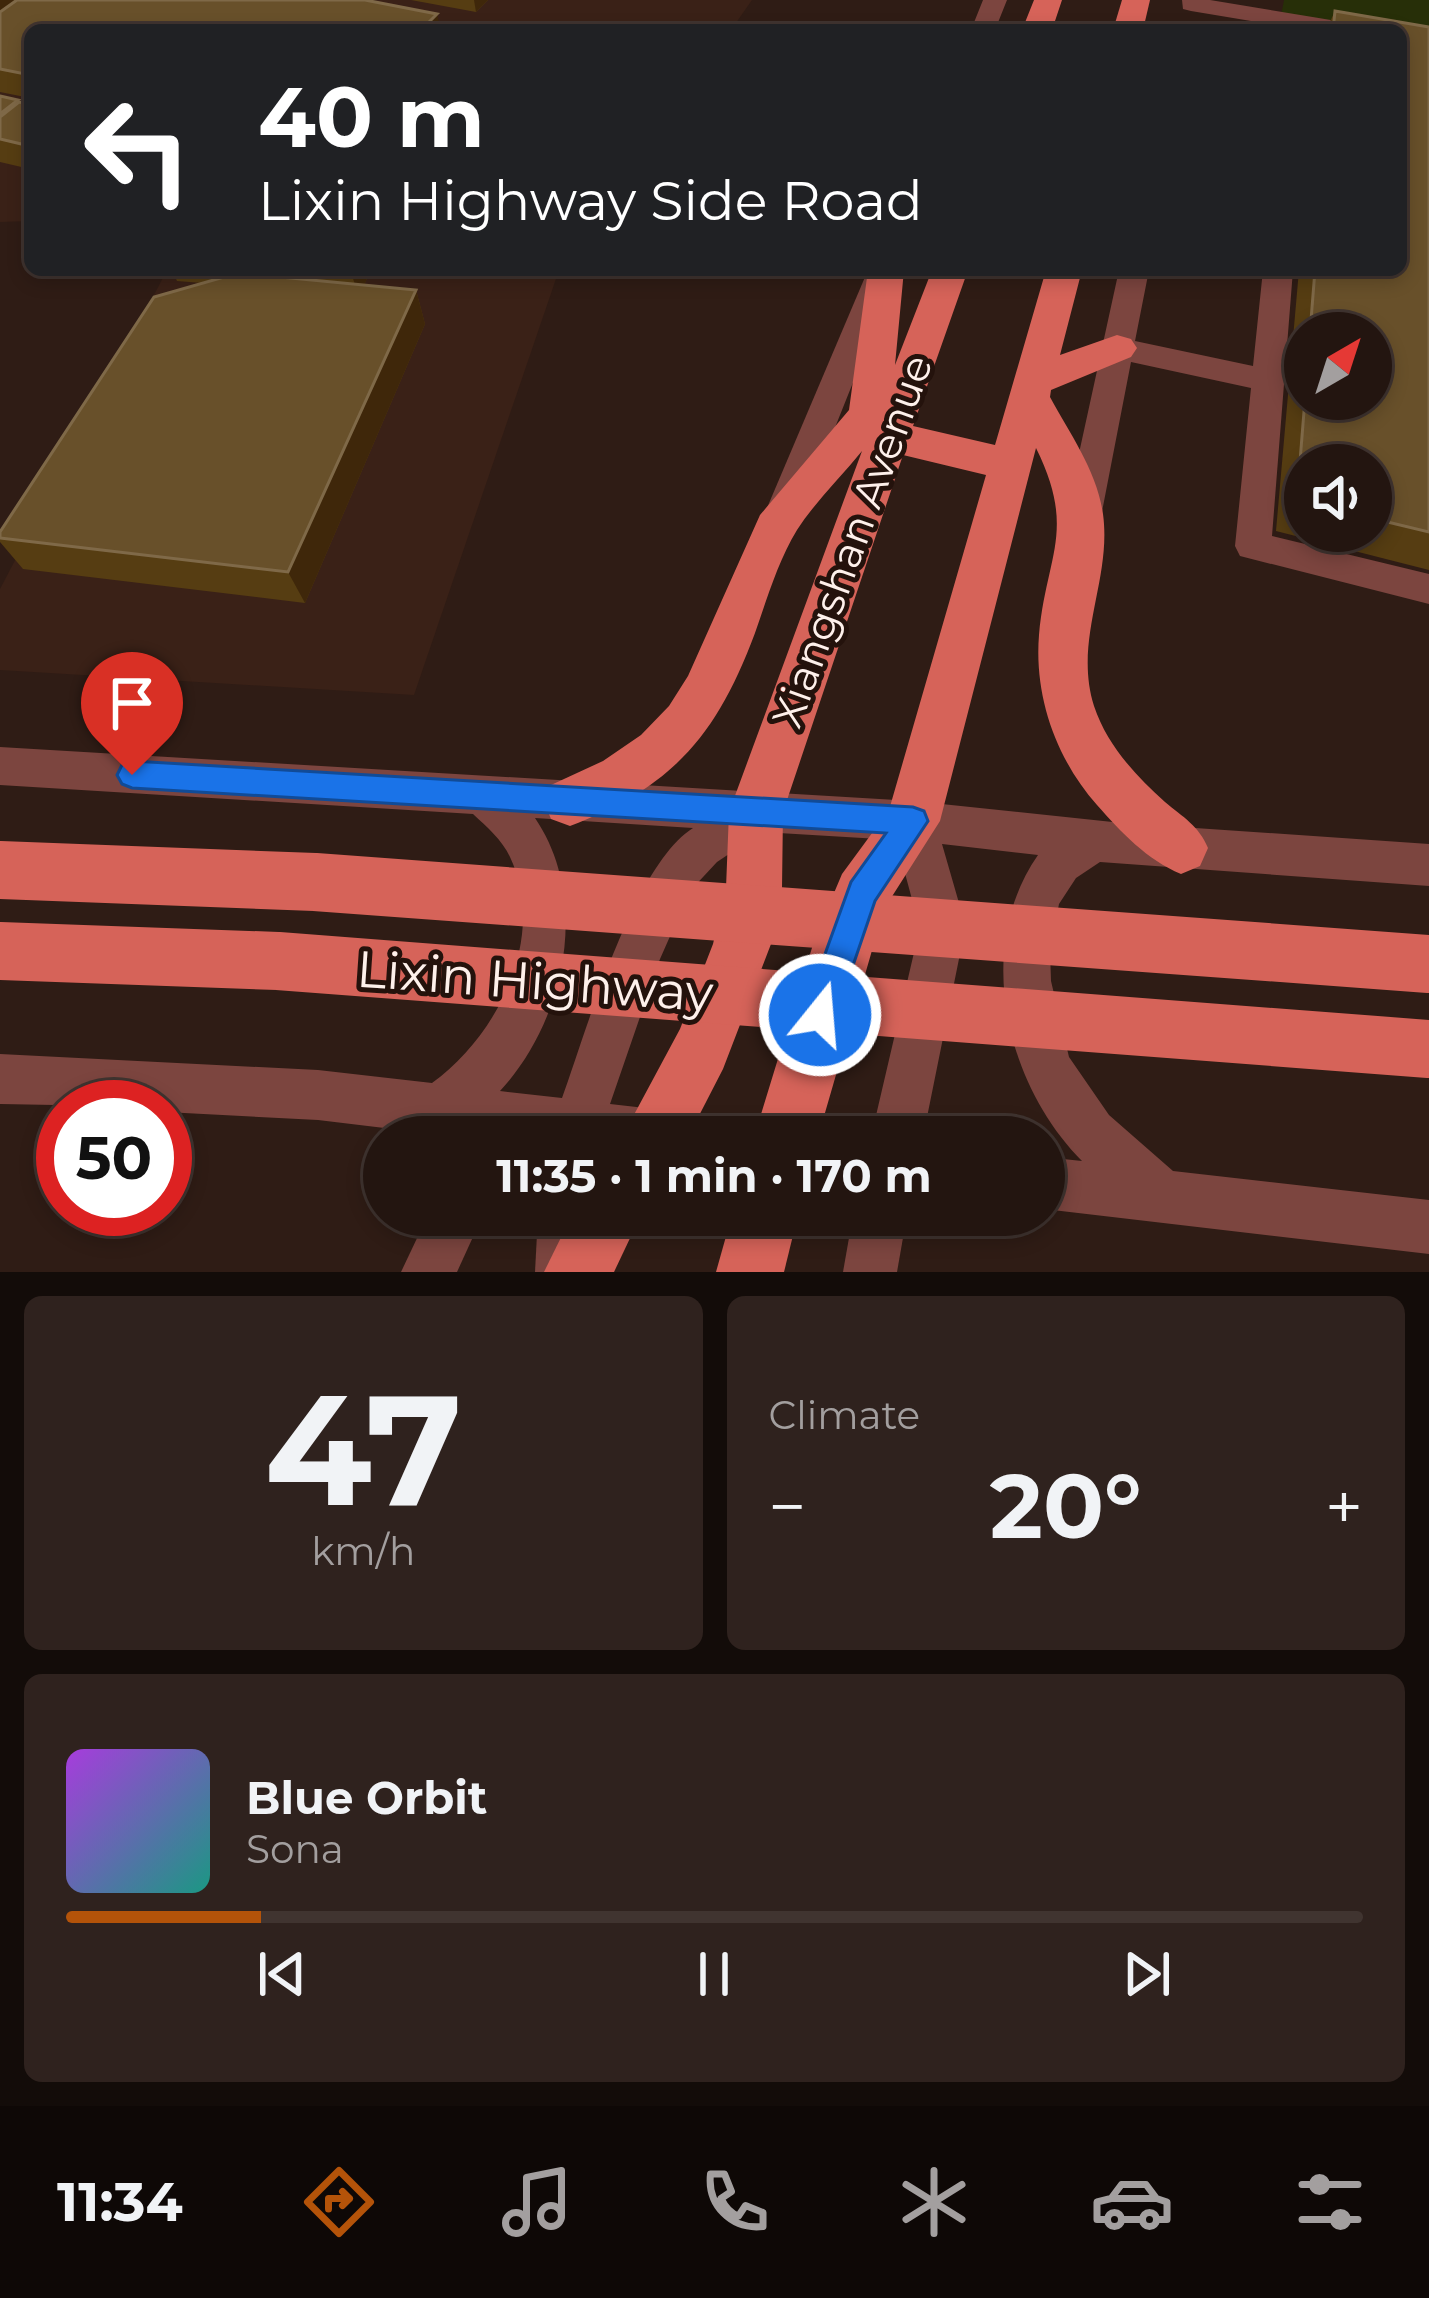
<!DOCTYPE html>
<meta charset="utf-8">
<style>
:root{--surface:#231510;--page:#2f221e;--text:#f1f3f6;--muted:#a39f9f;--line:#403430;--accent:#b45309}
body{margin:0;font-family:Montserrat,sans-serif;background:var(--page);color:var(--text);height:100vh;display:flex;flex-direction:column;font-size:45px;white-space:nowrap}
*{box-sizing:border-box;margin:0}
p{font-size:39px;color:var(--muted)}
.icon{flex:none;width:66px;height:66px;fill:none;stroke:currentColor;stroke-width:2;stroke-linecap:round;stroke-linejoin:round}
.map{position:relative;height:1272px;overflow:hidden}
.panel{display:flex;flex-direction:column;gap:24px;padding:24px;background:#130c09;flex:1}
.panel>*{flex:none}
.guide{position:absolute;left:24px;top:24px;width:1383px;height:252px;border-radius:18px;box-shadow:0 6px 18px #0003,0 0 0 3px var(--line);background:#202124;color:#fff;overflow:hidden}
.needle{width:78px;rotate:39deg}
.buttons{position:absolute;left:1284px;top:312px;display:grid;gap:24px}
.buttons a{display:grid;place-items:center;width:108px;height:108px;border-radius:50%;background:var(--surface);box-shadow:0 6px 18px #0003,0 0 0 3px var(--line);font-size:60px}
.speed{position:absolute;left:36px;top:1080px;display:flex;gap:24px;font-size:60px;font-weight:700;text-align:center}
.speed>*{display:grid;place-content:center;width:156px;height:156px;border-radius:50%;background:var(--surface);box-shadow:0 6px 18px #0003,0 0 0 3px var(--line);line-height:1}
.speed .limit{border:18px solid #d22;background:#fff;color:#111}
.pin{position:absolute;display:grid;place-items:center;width:102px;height:102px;color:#fff;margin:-123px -51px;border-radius:50% 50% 50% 0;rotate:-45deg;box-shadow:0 0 12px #0007}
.pin .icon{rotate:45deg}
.me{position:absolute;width:132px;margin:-66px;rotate:17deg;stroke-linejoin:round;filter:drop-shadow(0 0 9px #0008)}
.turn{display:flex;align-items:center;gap:42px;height:252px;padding:0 36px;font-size:54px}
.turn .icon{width:156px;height:156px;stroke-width:2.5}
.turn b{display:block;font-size:84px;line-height:102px}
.big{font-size:90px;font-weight:700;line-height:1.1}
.panel .tile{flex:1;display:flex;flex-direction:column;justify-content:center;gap:18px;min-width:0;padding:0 42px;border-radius:18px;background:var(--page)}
.panel .dial{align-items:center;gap:0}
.dial b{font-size:156px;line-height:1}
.song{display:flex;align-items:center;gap:36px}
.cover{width:144px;height:144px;border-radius:18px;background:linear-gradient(135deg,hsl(280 70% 55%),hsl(170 70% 35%))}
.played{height:12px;border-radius:6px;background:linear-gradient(90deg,var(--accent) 15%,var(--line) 15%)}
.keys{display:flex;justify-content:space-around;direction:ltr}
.heat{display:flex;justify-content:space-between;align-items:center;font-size:66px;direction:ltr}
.panel .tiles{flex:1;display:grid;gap:24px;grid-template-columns:1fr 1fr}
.tile:last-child{grid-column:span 2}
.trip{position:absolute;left:363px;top:1116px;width:702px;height:120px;border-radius:60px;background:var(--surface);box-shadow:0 6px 18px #0003,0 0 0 3px var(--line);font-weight:700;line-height:120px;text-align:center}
.tab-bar{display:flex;height:192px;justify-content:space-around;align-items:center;background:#0e0806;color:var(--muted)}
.tab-bar .icon{width:84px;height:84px}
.tab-bar .current{color:var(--accent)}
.tab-bar b{font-size:54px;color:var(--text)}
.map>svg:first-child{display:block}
.built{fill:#3a2117}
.green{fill:#272f08}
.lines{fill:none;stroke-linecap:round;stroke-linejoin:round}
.minor{fill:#7c453f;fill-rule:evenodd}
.major{fill:#d66359;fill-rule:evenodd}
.major-bridge{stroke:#d66359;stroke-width:58}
.wall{fill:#563d12;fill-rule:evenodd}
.shaded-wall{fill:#3f270a}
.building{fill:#68502a;stroke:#7f6948;stroke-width:3}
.route{fill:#1a73e8;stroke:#114b97;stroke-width:3}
.labels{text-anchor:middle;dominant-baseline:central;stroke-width:10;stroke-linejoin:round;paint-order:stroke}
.street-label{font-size:42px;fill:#fef0eb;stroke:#24120c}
.near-street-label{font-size:51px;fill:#fef0eb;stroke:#24120c}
</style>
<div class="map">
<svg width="1429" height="1272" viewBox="0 0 1429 1272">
<rect width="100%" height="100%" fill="#2f1c15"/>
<g class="built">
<path d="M0,0h752l-21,30h-701v191l-30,1z"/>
<path d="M167,270h392l-145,425 -414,-25v-81z"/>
</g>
<path class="green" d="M1284,0h145v51l-28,-21 -122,-4z"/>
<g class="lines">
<g class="minor">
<path d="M983,0h24l-12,30h-24z"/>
<path d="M1182,0h28l139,23 12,7h-56l-114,-19 -8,-2z"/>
<path d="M868,270h30l-98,245 -5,10 -13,4 -13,-4 -5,-10z"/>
<path d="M1119,270h30l-14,71 118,25 10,-96h30l-21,266 157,38v30l-189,-48 -5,-10 16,-158 -120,-26 -31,160 -5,10 -13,4 -13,-4 -5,-10z"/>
<path d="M0,747l913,54 209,22 307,21v42l-329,-24 -24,16 -17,26 -9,47 1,30 18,76 40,58 64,56 256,29v54l-385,-45v-52l38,4c-76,-76 -109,-213 -44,-306l-96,-11 17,59 3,41 -39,193h-52l45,-193 -3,-41 -17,-63 -134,-8 -45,30 -27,29 -30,68 -50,145 62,7 18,8 8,18h-239l-141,-17 -153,-8v-5l-165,-3v-50l318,16 114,13c65,-47 116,-145 78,-226 -8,-17 -23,-30 -37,-43l-473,-29zM535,818l158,10c-60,38 -106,201 -131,270l-62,-7c65,-70 91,-191 35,-273z"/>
<path d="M428,1215h55l-26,57h-56z"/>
<path d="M538,1215h54l-3,57h-54z"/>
<path d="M853,1215h54l-10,57h-54z"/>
</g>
<g class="major">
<path d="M1034,0h28l-10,30h-30z"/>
<path d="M1122,0h28l-7,30h-30z"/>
<path d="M868,270h36l-9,95 37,-95h36l-55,156 82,19 51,-175h36l-22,85 57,-20 14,4 6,9 -6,9 -80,33 -1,7c20,37 47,74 53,117 9,66 -30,125 -9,192 13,39 41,69 71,96 18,15 34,24 43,46l-8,18 -19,8c-34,-14 -60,-42 -84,-69 -41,-46 -63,-109 -58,-170 7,-80 38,-104 -3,-187l-96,373 -56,88 -66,228h-64l61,-199 27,-64 47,-64 97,-335 -83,-20 -120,357 -1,76 -11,56 -48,125 -35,68h-66l58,-108 33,-85 13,-56 3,-76 133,-361c-21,26 -47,51 -65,79 -19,31 -30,69 -42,103 -38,102 -82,154 -185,193l-19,-7 -7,-17 7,-17 52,-24 38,-26 28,-29 19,-30 72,-161 89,-105z"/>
<path d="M572,1215h69l-27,57h-70z"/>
<path d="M732,1215h66l-14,57h-68z"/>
</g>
<g class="major-bridge">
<path d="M0,870l315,12 1114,82"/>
<path d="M0,951l278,10 1151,88"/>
</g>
</g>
<g class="wall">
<path d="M0,0l30,30v68l-30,-6z"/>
<path d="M411,0h77l-12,12z"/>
<path d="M1335,11l94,16v543l-153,-39 23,-261h102v-240h-75zM1305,333h66l-66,66zM1305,465h66v66h-66z"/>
<path d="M0,96l30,8v65l-30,-7z"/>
<path d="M172,270h199l-7,15 52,5 9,34 -120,279 -282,-34 -23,-27v-10l202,-249 -25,-2z"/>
</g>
<g class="shaded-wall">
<path d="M0,0h32l-32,22z"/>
<path d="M474,0h14l-12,12z"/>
<path d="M437,14l4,16h-20z"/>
<path d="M350,270h21l-12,26z"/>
<path d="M416,290l9,34 -120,279 -17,-31z"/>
</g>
<g class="building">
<path d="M17,0h348l72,14 -16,16h-391v45l-30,-6v-57z"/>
<path d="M1335,11l94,16v505l-58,-14v-53h-66v36l-8,-2 8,-100h66v-66h-61l5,-63h86v-240h-68z"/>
<path d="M490,23l37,7h-44z"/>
<path d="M0,96l18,4 -18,14z"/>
<path d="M19,102l11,2v42l-30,-7v-22z"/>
<path d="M238,273l178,17 -128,282 -288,-34v-6l154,-235z"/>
</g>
<path class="route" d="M132,761l781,46 11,4 4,10 -53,80 -43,126 -12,5 -12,-5 -5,-12 48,-133 35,-49 -754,-45 -10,-4 -5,-9 5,-10z"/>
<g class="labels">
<g class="street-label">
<text transform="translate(852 541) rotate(-70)">Xiangshan Avenue</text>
</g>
<g class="near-street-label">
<text transform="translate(535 981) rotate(4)">Lixin Highway</text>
</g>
</g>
</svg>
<div class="buttons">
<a><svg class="needle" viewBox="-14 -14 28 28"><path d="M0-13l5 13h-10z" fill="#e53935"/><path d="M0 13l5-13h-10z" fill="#a39f9f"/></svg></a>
<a><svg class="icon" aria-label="sound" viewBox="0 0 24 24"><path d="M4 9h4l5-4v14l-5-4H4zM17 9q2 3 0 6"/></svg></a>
</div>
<div class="speed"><div class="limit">50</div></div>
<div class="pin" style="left:132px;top:775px;background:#d93025"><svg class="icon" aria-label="arrive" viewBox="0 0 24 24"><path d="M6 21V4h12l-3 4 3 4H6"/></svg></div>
<svg class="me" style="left:820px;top:1015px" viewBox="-20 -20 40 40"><circle r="17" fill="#1a73e8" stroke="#fff" stroke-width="3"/><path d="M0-11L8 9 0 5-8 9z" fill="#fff"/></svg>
<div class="trip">11:35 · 1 min · 170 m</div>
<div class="guide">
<div class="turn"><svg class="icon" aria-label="left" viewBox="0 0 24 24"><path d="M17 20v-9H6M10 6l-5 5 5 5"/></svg><div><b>40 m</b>Lixin Highway Side Road</div></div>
</div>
</div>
<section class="panel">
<div class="tiles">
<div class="tile dial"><b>47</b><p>km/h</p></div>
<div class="tile"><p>Climate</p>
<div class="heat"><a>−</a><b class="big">20°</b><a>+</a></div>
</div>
<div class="tile">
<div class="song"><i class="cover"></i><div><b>Blue Orbit</b><p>Sona</p></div></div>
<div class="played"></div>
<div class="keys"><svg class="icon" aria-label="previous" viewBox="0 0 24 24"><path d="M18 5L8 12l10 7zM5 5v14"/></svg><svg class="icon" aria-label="pause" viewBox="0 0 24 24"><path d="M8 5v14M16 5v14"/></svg><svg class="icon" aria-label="next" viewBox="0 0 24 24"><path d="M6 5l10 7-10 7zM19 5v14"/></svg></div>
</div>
</div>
</section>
<nav class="tab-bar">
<b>11:34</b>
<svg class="icon current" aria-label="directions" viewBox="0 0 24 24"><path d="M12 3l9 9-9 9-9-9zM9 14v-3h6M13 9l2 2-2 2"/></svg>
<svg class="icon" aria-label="music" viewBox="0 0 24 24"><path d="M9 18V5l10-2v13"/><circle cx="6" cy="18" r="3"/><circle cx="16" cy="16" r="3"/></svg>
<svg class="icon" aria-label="phone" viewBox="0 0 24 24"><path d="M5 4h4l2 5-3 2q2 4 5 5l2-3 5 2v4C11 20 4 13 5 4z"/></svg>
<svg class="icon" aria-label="climate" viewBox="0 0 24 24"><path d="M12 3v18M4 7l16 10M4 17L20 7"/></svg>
<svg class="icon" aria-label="car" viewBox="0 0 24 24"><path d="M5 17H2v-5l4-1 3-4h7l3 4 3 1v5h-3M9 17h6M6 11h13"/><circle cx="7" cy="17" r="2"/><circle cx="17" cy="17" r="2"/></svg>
<svg class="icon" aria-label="filters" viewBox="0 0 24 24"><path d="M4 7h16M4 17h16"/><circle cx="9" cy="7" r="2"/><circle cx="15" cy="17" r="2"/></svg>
</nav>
